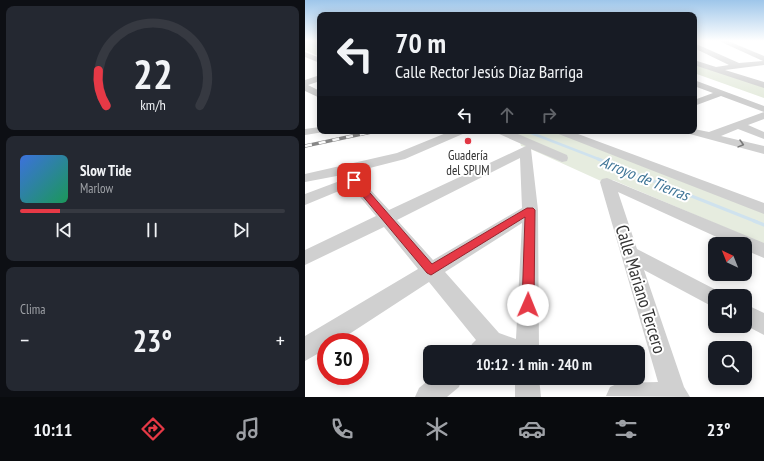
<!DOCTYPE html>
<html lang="es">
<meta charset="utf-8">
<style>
:root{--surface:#171b24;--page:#242831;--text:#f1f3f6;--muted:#9ea1a6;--line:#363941;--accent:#e63946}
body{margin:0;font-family:"PT Sans Narrow",sans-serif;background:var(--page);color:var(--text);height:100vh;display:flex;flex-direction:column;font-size:15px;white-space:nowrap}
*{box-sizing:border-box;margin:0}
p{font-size:13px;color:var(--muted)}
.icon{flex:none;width:22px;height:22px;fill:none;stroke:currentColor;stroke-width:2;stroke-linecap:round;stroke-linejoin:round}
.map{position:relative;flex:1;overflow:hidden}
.drawer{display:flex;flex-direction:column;gap:6px;padding:6px;background:#0d0f14;width:305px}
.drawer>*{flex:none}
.hud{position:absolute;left:12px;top:12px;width:380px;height:122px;border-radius:8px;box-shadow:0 2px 10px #0003;background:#171b24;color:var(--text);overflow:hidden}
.needle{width:26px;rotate:317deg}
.tools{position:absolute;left:403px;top:237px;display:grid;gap:8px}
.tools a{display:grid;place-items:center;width:44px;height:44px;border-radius:8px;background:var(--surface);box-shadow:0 2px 10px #0003;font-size:20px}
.speed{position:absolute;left:12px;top:333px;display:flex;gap:8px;font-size:20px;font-weight:700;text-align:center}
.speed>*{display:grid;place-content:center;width:52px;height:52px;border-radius:50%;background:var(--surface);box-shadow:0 2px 10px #0003;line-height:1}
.speed .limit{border:6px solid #d22;background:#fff;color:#111}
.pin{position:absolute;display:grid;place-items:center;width:34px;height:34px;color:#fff;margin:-17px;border-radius:8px;box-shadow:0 2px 6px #0006}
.me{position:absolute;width:44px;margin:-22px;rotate:1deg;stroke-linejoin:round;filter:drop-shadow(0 0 3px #0008)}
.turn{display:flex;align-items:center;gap:14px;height:84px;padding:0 12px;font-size:18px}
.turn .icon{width:52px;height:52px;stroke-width:2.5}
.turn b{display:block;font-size:28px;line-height:34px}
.lanes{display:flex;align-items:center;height:38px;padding:0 12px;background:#0003;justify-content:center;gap:20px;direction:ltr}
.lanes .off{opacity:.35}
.big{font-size:30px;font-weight:600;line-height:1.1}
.drawer .card{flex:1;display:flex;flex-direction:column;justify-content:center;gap:6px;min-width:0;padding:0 14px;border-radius:8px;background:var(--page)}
.drawer .dial{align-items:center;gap:0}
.dial svg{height:104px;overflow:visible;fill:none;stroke:var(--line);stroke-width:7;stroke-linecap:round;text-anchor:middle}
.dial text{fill:var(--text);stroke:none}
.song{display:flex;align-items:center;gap:12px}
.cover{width:48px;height:48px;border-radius:6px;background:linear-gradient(135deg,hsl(220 70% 55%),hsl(150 70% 35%))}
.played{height:4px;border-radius:2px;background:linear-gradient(90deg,var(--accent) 15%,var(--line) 15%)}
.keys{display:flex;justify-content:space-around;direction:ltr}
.heat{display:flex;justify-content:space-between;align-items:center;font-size:22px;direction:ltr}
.trip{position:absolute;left:118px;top:345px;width:222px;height:40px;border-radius:8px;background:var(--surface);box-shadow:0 2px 10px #0003;font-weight:600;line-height:40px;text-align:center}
.tabs{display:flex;height:64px;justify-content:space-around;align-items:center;background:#090b0e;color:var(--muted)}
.tabs .icon{width:28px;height:28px}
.tabs .selected{color:var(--accent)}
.tabs b{font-size:18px;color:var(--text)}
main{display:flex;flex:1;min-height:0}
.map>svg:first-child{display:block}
.green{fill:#e6ecdf}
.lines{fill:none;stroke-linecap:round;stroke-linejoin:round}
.stream-far3{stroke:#cfe2ee;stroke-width:1.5}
.stream-far2{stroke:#cfe2ee;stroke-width:2.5}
.stream-far1{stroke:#cfe2ee;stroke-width:3}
.stream{stroke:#cfe2ee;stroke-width:3.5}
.minor{fill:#d0d0d0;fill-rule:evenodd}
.rail-casing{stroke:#888;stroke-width:3.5}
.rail{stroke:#fff;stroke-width:2.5;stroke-dasharray:7;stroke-linecap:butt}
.oneway{stroke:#7a7a7a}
.route{fill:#e63946;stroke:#96252e}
.poi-dot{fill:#e63946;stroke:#fff;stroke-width:1.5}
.labels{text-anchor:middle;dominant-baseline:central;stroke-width:4;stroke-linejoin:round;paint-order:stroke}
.far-poi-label{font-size:13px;fill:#333;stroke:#fff}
.water-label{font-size:16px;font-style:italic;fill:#3f7597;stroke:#fff}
.near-street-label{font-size:18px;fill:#333;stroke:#fff}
</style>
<main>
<section class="drawer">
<div class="card dial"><svg viewBox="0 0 100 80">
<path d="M14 69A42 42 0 1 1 86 69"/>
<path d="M14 69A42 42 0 0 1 8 42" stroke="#e63946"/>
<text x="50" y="56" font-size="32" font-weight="700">22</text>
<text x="50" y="72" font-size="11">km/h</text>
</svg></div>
<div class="card">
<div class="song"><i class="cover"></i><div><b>Slow Tide</b><p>Marlow</p></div></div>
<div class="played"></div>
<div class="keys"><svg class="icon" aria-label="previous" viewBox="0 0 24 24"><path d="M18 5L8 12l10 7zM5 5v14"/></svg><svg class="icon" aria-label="pause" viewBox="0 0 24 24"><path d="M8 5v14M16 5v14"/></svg><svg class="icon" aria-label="next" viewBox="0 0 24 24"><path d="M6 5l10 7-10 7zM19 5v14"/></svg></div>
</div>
<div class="card"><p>Clima</p>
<div class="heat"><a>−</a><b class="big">23°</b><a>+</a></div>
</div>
</section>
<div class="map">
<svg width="459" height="397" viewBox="0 0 459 397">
<rect width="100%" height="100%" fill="#fff"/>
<g class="green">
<path d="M0,41h15v16l-15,-7z"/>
<path d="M389,64l70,22v12l-70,-25z"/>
<path d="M189,131h60l210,81v32l-151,-64 -12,1 -75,-34 -5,-1 -1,-4z"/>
</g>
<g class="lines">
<path class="stream-far3" d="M0,42l15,6"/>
<path class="stream-far2" d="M221,131l75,29"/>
<path class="stream-far1" d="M293,159l159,63"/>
<path class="stream" d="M449,221l10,4"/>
<g class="minor">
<path d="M0,41h7l-7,3z"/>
<path d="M414,41h9l36,15v9l-39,5 39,12v6l-70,-23v-5l22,7 13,-2 -35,-17v-5l45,20 24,-2z"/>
<path d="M0,52l15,6v5l-15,-6z"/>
<path d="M15,75v6l-12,4 12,6v7l-15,-7v-11z"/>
<path d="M389,80l70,26v13l-16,6 16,7v7l-26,-10 -17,7 43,10v8l-78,-21 -2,-2h10v-2l15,3 55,-20 -43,-16 -27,10v-6l19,-7 -19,-7z"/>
<path d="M15,127v4h5l-1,1 -19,3v-6z"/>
<path d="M146,131h16l-2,2 -60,26 -51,13 35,38 137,-64 -29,-13 -2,-2h16l56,24 1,3 -1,3 -5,1 -31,-13 7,61 1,142h-71l4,-8 4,-4 -47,-58 -92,60h-11v7l-21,12v-25l113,-67 -34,-42 -79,38v-15l71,-34 -25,-30 -46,19v-11l40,-15 -3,-4 -37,7v-8l92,-21zM215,158l2,50 -89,52 -36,-40zM217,223l-6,116 -17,-6 -54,-61z"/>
<path d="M249,131h16l194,72v11l-208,-81z"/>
<path d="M302,178l157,65v15l-19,-8v-6h-13l-114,-52 19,57 85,44 2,3h-9v12l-71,-38 40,117 6,10 -84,-1 4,-9 9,-4 39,-1 -58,-200 2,-3z"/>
<path d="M440,304l19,9v22l-19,-10z"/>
<path d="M126,378h31l-3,9 -12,10h-32l4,-9z"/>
<path d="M210,378h24l2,19h-26z"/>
</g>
<g class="rail-casing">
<path id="rail" d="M0,146l71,-15"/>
</g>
<use href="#rail" class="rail"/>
</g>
<defs><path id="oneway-chevron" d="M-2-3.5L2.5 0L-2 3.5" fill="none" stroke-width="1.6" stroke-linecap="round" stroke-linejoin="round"/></defs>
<use class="oneway" href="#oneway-chevron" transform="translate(436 144) rotate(15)"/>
<linearGradient id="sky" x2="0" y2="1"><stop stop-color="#9ec6ea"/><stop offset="0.42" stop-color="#fff"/><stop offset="1" stop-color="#fff" stop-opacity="0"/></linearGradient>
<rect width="459" height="97" fill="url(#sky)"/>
<path class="route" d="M46,178h6l75,86 95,-56h6l2,2 -1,95 -2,4 -4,1 -5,-1 -1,-4 3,-88 -94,58 -4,-2 -76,-91 -2,-2z"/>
<circle class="poi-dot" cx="163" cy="141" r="4"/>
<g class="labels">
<g class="far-poi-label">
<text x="163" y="155">Guadería<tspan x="163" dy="15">del SPUM</tspan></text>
</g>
<g class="water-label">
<text transform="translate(340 178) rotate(22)">Arroyo de Tierras</text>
</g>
<g class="near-street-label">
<text transform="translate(336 289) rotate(73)">Calle Mariano Tercero</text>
</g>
</g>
</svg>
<div class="tools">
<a><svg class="needle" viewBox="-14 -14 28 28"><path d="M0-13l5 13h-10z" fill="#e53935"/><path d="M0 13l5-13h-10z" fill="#9ea1a6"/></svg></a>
<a><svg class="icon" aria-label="sound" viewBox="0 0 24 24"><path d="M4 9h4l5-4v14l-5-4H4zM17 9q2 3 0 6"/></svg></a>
<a><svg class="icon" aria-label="search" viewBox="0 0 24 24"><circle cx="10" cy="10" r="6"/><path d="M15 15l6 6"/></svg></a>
</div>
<div class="speed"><div class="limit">30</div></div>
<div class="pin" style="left:49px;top:180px;background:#d93025"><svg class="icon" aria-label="arrive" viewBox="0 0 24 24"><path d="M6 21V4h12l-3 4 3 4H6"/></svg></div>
<svg class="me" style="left:223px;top:305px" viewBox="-20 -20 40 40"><circle r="19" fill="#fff"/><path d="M0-13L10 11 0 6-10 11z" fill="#e63946"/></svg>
<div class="trip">10:12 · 1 min · 240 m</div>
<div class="hud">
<div class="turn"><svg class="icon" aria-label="left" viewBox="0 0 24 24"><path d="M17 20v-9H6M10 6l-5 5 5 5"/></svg><div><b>70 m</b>Calle Rector Jesús Díaz Barriga</div></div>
<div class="lanes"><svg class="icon" aria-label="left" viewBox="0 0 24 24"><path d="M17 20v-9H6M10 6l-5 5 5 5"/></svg><svg class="icon off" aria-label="ahead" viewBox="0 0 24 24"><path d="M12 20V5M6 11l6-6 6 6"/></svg><svg class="icon off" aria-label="right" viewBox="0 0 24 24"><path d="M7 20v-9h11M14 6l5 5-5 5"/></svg></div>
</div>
</div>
</main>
<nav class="tabs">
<b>10:11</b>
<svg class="icon selected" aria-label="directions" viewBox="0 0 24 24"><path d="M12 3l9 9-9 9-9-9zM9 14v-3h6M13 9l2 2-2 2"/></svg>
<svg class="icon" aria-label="music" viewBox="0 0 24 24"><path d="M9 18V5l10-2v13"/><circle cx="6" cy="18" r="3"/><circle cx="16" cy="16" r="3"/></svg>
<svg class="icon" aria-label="phone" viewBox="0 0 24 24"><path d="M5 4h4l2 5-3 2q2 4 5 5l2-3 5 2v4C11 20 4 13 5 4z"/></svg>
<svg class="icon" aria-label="climate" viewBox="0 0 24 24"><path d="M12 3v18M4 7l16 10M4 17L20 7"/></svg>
<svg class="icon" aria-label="car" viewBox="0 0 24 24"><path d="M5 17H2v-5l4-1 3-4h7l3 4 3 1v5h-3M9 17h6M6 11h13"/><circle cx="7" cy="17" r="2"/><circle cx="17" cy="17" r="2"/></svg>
<svg class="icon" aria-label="filters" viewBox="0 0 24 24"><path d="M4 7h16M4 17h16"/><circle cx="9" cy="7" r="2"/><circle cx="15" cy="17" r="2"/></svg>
<b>23°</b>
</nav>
